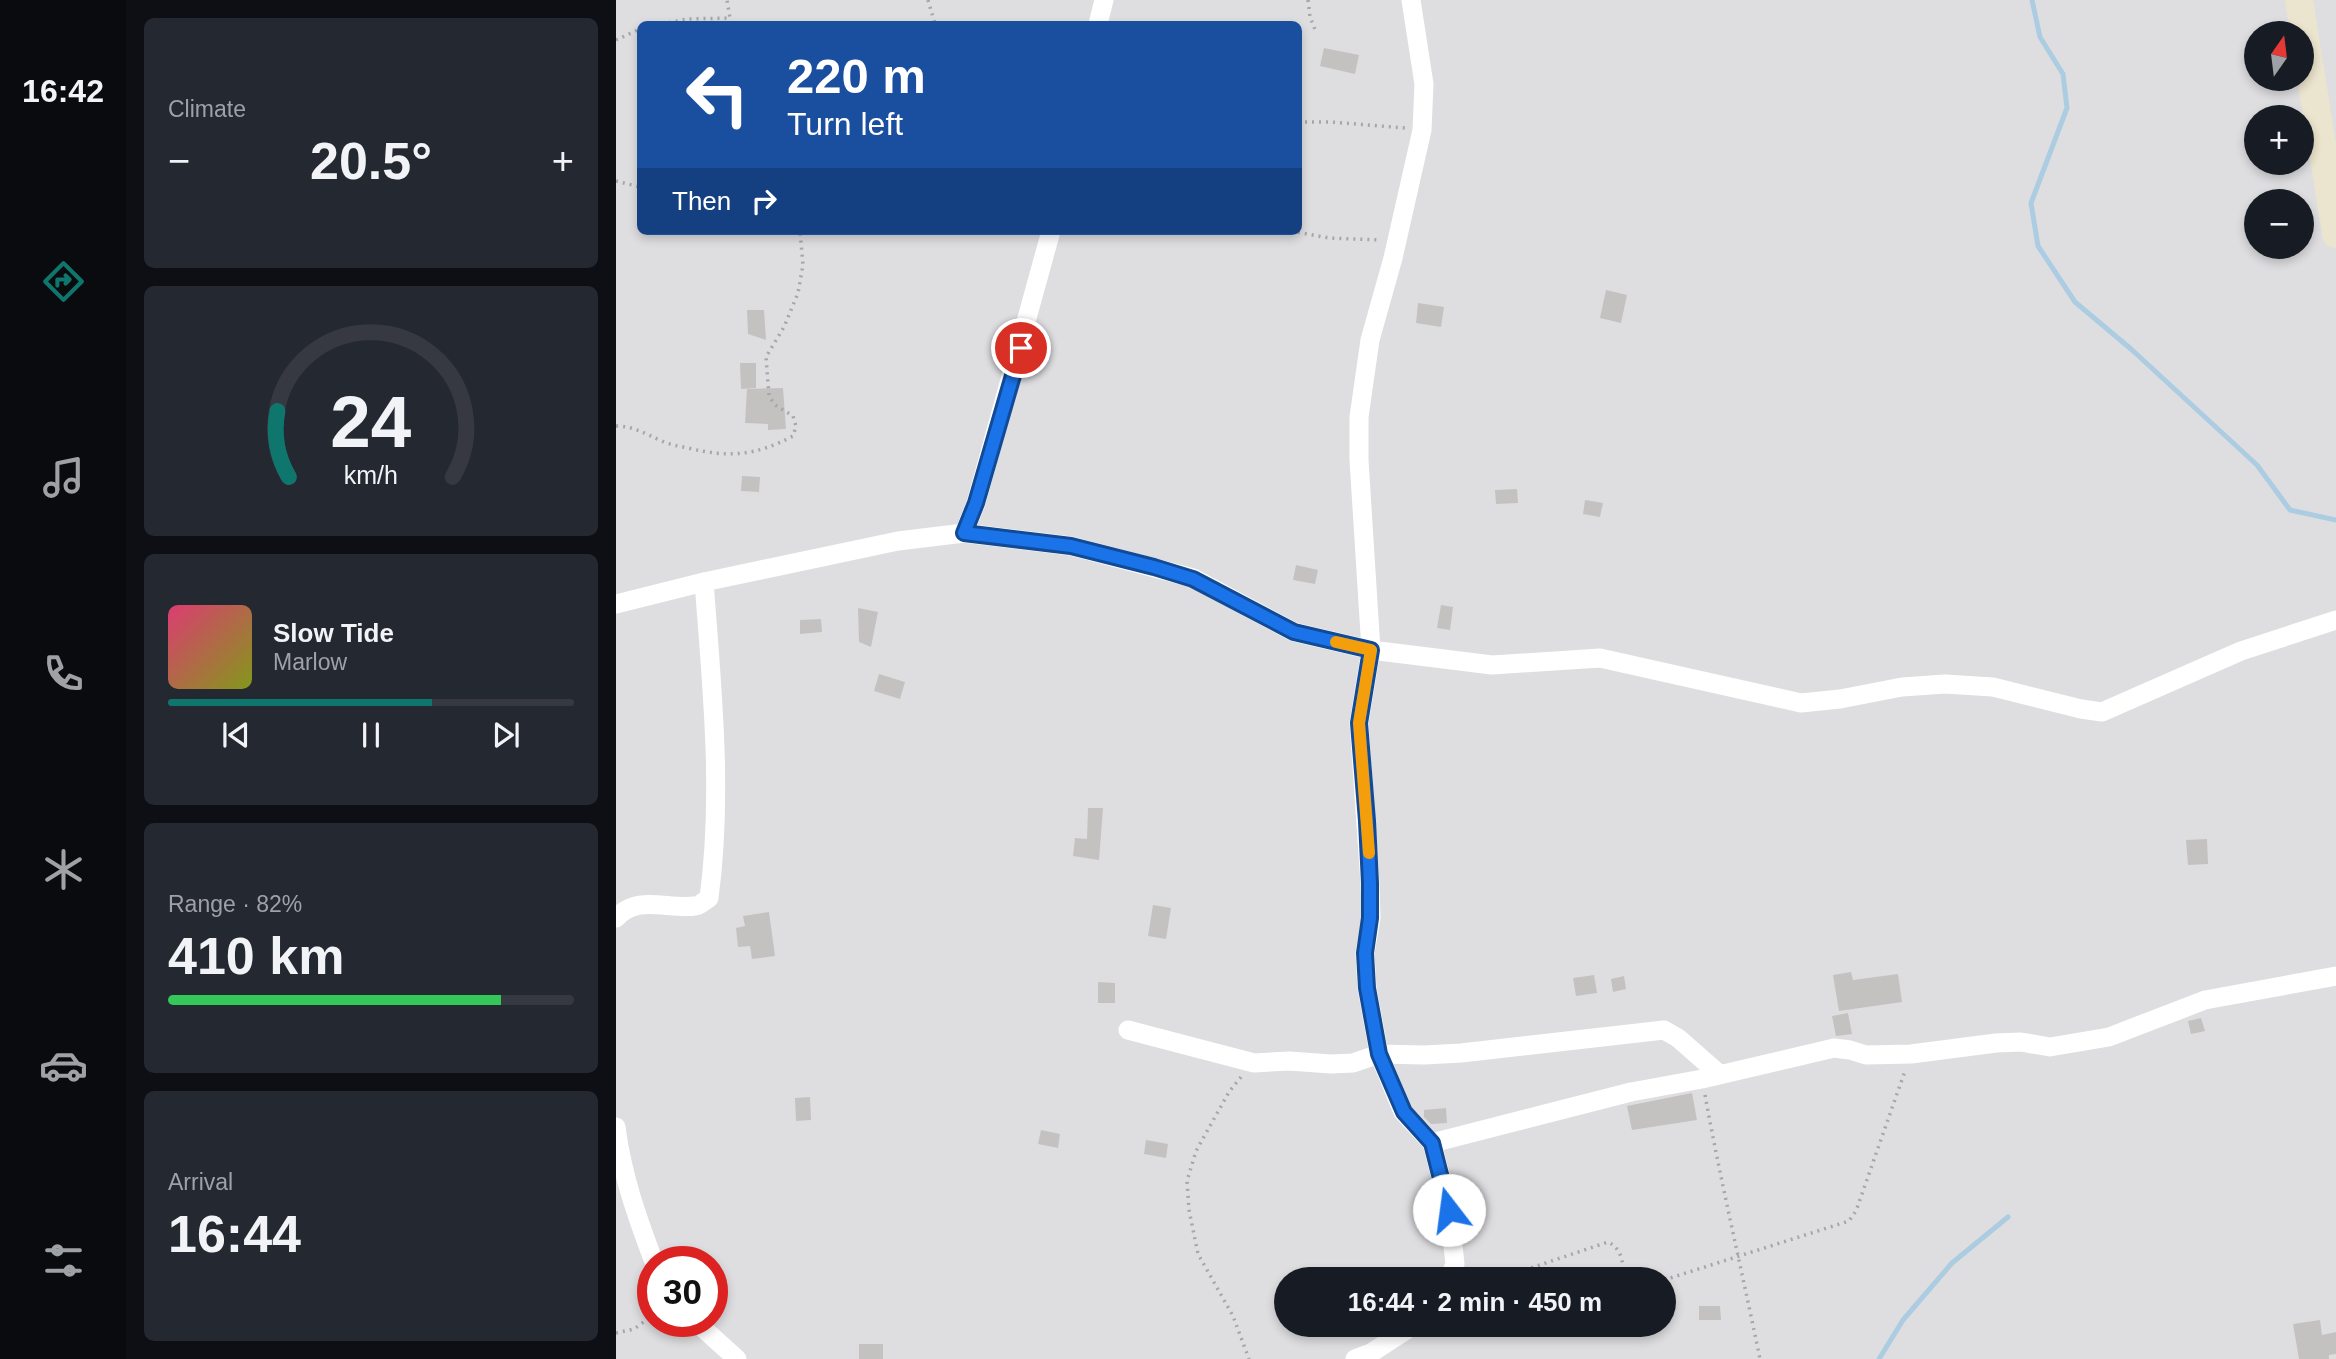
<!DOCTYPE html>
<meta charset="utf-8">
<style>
:root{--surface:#171b24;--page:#242831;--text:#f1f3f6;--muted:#9ea1a6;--line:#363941;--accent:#0f766e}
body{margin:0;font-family:Arial,sans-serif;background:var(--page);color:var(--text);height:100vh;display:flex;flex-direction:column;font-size:26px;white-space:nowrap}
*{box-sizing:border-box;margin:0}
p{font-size:23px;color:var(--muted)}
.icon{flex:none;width:38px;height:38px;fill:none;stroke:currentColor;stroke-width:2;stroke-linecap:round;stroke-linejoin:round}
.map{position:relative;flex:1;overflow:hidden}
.sheet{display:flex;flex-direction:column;gap:18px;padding:18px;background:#0d0f14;width:490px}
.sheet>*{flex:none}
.guide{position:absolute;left:21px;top:21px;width:665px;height:214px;border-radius:10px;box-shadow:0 4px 10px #0003;background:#1a4fa0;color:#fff;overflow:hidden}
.needle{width:46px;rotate:14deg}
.controls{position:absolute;left:1628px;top:21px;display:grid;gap:14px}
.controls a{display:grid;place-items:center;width:70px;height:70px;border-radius:50%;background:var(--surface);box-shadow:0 4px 10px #0003;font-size:35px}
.speed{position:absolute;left:21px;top:1246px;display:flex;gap:14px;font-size:35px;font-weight:700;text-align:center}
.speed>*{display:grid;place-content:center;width:91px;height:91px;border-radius:50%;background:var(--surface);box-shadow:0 4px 10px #0003;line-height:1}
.speed .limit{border:10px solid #d22;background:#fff;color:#111}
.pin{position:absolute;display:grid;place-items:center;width:60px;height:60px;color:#fff;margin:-30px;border:4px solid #fff;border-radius:50%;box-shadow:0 2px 7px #0007}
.me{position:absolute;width:77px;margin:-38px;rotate:345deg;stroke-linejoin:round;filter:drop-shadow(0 0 5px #0008)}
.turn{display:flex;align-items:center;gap:24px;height:147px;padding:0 35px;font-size:32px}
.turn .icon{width:91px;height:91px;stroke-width:2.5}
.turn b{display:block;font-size:49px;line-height:60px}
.then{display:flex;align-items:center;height:66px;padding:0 35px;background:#0003;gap:14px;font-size:26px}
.big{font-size:52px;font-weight:800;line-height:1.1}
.sheet .tile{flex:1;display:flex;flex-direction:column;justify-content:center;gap:10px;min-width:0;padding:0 24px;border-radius:10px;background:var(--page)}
.sheet .dial{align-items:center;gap:0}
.dial svg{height:182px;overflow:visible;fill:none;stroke:var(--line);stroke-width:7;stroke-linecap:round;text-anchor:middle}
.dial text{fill:var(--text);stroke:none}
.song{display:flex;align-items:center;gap:21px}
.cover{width:84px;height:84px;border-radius:10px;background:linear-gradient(135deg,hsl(340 70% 55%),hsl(70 70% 35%))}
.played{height:7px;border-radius:4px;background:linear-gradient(90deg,var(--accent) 65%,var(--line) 65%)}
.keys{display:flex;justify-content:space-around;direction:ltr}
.heat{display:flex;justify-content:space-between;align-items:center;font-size:38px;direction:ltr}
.charge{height:10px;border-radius:5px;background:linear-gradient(90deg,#34c759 82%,var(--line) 0)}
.trip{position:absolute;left:658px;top:1267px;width:402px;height:70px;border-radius:35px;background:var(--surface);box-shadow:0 4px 10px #0003;font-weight:800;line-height:70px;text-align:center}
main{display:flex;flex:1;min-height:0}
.menu{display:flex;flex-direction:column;width:126px;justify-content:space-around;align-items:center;background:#090b0e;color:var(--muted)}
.menu .icon{width:49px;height:49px}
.menu .current{color:var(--accent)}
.menu b{font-size:32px;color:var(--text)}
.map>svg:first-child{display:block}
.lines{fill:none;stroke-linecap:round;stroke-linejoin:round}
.stream{stroke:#accce1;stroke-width:5}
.building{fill:#c4c1c1}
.path{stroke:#a6a6a9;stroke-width:3.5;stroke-dasharray:2 5;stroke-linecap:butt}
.street{stroke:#fff;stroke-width:19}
.secondary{stroke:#ebe4ce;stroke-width:28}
.route-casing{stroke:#114b97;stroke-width:18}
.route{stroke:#1a73e8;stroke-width:12}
.slow{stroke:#f59e0b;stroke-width:12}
</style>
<main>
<nav class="menu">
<b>16:42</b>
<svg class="icon current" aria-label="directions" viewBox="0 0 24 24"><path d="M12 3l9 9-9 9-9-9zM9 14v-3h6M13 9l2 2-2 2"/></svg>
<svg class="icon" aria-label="music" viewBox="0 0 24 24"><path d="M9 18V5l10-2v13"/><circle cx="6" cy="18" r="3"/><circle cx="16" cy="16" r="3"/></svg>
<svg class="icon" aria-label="phone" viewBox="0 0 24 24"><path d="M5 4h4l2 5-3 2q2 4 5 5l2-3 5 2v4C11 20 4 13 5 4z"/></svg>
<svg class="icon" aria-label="climate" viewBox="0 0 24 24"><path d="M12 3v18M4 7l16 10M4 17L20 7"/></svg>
<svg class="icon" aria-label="car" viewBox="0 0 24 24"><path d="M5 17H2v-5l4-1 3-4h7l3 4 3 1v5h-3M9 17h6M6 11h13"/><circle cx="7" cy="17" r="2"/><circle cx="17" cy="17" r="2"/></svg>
<svg class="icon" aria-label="filters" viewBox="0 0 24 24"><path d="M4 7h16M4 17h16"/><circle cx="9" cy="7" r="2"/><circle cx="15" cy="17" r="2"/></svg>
</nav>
<section class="sheet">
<div class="tile"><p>Climate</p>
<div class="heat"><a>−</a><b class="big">20.5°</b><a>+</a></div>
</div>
<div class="tile dial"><svg viewBox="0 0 100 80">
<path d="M14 69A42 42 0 1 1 86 69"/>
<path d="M14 69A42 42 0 0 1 9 40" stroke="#0f766e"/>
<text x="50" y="56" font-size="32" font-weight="700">24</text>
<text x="50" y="72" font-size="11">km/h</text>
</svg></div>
<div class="tile">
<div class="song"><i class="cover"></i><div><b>Slow Tide</b><p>Marlow</p></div></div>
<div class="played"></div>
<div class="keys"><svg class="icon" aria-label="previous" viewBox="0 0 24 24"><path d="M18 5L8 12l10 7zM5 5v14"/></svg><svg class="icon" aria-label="pause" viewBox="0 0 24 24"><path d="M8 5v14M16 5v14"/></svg><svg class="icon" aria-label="next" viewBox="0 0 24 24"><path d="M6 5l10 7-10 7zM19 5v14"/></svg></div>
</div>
<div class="tile"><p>Range · 82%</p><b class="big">410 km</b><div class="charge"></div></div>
<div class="tile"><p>Arrival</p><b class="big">16:44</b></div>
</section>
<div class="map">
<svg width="1720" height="1359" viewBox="0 0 1720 1359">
<rect width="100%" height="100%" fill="#dedee1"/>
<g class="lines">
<g class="stream">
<path d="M1416,0l8,37 23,37 4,34 -36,95 7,43 37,56 56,47 126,116 33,45 46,10"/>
<path d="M1263,1359l24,-39 49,-57 56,-46"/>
</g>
</g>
<g class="building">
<path d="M708,48l35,7 -4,19 -35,-8z"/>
<path d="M990,290l21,5 -6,28 -21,-5z"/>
<path d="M802,303l26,4 -3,20 -25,-4z"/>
<path d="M131,310h17l2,30 -18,-6z"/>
<path d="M124,363h16v25l-15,1z"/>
<path d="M167,388l3,41 -18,1v-6l-23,-1 2,-34z"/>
<path d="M126,476l18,1 -1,15 -18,-1z"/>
<path d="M901,489l1,14 -22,1 -1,-14z"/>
<path d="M969,500l18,3 -3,14 -17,-3z"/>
<path d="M680,565l22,5 -3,14 -22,-4z"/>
<path d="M825,605l12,2 -3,23 -13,-2z"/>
<path d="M242,608l20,4 -7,35 -12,-5z"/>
<path d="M205,619l1,13 -22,2v-14z"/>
<path d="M263,674l26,8 -5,17 -26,-8z"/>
<path d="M472,808h15l-4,52 -26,-4 2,-18 12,1z"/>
<path d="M1591,839l1,25 -20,1 -2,-25z"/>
<path d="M537,905l18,3 -5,31 -18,-3z"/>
<path d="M153,912l6,44 -23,3 -2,-13 -12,1 -2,-19 9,-2 -2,-10z"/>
<path d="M1235,972l2,8 45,-6 4,28 -63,9 -6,-36z"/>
<path d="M978,975l3,18 -21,3 -3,-18z"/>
<path d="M1008,976l2,13 -13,3 -2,-13z"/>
<path d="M482,982l17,1v20h-17z"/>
<path d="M1232,1013l4,21 -16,2 -4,-20z"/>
<path d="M1585,1018l4,13 -14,3 -3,-13z"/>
<path d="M1076,1093l5,27 -65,10 -5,-24z"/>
<path d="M194,1097l1,23 -15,1 -1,-23z"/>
<path d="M830,1108l1,15 -16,1 -7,-7v-7z"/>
<path d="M425,1130l19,4 -2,14 -20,-4z"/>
<path d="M530,1140l22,4 -2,14 -22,-4z"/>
<path d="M1083,1306h21l1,14h-22z"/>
<path d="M1704,1320l2,15 14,-3v22l-7,1v4h-30l-6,-35z"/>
<rect x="243" y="1344" width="24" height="15"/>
</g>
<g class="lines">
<g class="path">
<path d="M312,0l7,24"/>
<path d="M692,0l2,17 6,15"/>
<path d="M46,24l25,-5 43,-1 -3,-18"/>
<path d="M0,40l24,-11"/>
<path d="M682,122h33l74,6"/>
<path d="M0,181l24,6"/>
<path d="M675,231l38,7 52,2"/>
<path d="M0,426c18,0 29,8 46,15 8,4 17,5 26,7 41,10 67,8 105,-12l3,-10 -3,-10 -18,-11 -6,-9 -3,-39 18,-30 14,-34 5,-28 -3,-34"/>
<path d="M625,1077l-12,15 -33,59 -9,30 2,29 9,44 35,62 16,43"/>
<path d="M1089,1095c16,88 37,176 55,264"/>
<path d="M882,1279l110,-37c15,7 15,23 16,37"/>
<path d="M1048,1280l185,-59 7,-10 49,-140"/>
<path d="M0,1333l18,-4 19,-14"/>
</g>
<g class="street">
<path d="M795,0l13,84 -2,46 -29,128 -23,82 -11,77v43l12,190 -12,73 11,160 1,35 -6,35 2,35 12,66 45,1 37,-2 203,-23 14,8 41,36"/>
<path d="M482,24l6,-24"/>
<path d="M348,533l12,-30 75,-272"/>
<path d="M0,604l88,-22 194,-41 66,-8 107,13 122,32 101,54 77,18 121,15 108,-7 201,45 39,-4 62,-12 43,-3 48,3 88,22 21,3 139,-61 95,-31"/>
<path d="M0,918c22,-24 51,-8 79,-12 5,0 9,-5 14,-8 14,-104 3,-211 -5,-316"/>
<path d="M512,1030l126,33 35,-2 42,3 22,-1 26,-9 24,58 29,31 17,67 6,54 -6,15"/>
<path d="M0,1127c6,48 21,90 38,135"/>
<path d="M816,1143l199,-51 71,-13 132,-31 16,2 16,5 45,-1 85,-11 25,-1 29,5 59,-10 96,-37 131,-24"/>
<path d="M79,1321l42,38"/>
<path d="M739,1359l16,-6 43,-28"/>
</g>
<path class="secondary" d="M1683,0l37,234"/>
</g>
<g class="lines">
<g class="route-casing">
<path id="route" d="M405,348l-45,155 -12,30 107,13 83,21 39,12 101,53 77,18 -12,73 8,98 3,62v35l-5,35 2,35 12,66 25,58 28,31 17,67"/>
</g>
<use href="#route" class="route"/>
<path class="slow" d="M720,642l35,8 -12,73 10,130"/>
</g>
</svg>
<div class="controls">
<a><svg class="needle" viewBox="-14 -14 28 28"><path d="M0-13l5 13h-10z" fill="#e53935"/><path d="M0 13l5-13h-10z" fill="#9ea1a6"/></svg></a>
<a>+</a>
<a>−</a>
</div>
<div class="speed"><div class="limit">30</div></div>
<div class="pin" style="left:405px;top:348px;background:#d93025"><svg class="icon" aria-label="arrive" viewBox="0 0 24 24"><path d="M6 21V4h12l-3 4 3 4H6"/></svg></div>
<svg class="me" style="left:833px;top:1210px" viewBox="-20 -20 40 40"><circle r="19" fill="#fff"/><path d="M0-13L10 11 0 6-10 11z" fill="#1a73e8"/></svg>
<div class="trip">16:44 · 2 min · 450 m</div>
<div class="guide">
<div class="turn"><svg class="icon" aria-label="left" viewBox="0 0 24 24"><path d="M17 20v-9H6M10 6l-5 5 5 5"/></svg><div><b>220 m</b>Turn left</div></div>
<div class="then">Then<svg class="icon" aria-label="right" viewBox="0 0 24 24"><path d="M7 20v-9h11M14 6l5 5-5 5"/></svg></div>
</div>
</div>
</main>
